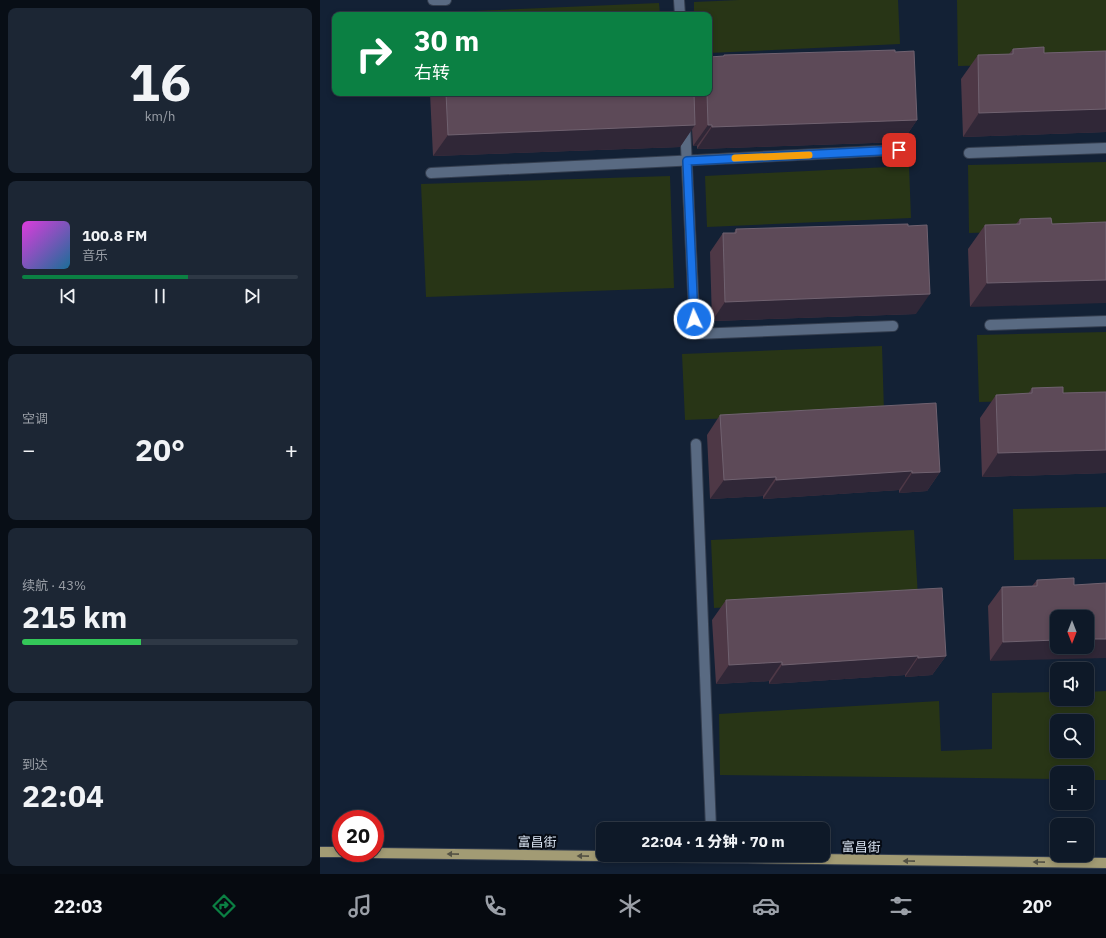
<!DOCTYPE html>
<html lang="zh">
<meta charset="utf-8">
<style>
:root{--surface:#0e1928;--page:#1c2634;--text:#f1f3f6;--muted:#9ba0a8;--line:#2e3845;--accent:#0b8043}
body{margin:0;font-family:"IBM Plex Sans","Noto Sans SC",sans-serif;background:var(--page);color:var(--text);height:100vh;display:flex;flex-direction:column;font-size:15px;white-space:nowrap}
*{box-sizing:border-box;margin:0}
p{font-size:13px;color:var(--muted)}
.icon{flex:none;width:22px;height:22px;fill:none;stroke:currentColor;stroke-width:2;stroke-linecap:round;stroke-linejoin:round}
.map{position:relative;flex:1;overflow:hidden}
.side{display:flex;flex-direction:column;gap:8px;padding:8px;background:#080e16;width:320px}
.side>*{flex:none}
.top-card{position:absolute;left:12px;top:12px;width:380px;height:84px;border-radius:8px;box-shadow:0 2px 6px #0003,0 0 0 1px var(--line);background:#0b8043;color:#fff;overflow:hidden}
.needle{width:26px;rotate:180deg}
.controls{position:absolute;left:730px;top:610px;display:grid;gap:8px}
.controls a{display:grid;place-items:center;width:44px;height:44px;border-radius:8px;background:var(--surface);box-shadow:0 2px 6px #0003,0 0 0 1px var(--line);font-size:20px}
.speed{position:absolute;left:12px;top:810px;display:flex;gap:8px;font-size:20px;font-weight:700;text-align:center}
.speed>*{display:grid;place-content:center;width:52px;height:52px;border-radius:50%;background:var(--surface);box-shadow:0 2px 6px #0003,0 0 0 1px var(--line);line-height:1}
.speed .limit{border:6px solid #d22;background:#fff;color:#111}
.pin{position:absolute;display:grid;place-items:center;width:34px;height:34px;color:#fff;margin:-17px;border-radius:8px;box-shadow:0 2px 6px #0006}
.me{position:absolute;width:44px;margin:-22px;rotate:357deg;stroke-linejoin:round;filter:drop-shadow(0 0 3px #0008)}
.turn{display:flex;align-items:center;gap:14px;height:84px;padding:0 16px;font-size:18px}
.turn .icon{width:52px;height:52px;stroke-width:2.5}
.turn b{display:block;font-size:28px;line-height:34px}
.big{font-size:30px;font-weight:800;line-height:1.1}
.side .tile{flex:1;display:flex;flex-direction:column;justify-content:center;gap:6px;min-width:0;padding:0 14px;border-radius:8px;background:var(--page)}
.side .dial{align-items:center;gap:0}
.dial b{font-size:52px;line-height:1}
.song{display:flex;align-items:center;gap:12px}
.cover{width:48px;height:48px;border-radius:6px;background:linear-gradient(135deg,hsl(300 70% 55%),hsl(200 70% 35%))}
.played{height:4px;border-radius:2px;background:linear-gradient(90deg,var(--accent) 60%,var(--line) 60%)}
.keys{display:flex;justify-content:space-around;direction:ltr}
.heat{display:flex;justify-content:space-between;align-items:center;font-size:22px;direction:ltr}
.charge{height:6px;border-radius:3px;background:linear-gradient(90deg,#34c759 43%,var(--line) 0)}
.trip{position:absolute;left:276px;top:822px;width:234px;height:40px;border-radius:8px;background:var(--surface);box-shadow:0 2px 6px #0003,0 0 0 1px var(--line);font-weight:800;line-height:40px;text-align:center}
.dock{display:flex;height:64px;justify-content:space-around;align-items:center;background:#060a10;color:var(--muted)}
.dock .icon{width:28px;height:28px}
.dock .selected{color:var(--accent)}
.dock b{font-size:18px;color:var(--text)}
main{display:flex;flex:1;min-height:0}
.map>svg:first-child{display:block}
.green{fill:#283516;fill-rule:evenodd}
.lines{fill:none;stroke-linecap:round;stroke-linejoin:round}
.minor-casing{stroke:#343e4f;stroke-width:12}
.major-casing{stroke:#343e4f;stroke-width:12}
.minor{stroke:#596a82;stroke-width:10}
.major{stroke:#a29b74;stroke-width:10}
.wall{fill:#4e3846}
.shaded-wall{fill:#302737}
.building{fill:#5d4a58;stroke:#706270}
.oneway{fill:#545244}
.route-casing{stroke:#114b97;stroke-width:10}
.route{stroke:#1a73e8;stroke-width:7}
.slow{stroke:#f59e0b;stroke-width:7}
.labels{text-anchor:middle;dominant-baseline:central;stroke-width:4;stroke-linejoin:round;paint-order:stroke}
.street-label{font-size:13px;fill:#d7e1ef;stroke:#050a13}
</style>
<main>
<section class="side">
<div class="tile dial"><b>16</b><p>km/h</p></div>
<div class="tile">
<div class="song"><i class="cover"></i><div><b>100.8 FM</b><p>音乐</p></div></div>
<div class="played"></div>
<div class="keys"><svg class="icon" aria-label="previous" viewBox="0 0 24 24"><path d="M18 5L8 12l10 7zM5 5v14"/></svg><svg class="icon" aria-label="pause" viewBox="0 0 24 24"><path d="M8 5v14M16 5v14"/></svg><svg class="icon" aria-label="next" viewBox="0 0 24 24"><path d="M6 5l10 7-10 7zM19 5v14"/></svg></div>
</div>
<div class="tile"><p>空调</p>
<div class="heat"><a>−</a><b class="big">20°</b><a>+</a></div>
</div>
<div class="tile"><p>续航 · 43%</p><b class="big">215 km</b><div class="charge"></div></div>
<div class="tile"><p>到达</p><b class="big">22:04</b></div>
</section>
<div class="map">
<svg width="786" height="874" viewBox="0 0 786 874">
<rect width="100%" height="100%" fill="#132135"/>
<g class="green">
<path d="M419,0h159l2,44 -191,9v-38h-15v-13z"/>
<path d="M637,0h149v63l-148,3z"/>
<path d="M339,3l1,12h-234v-2z"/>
<path d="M786,162v67l-137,4 -1,-68z"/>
<path d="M589,166l2,52 -204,9 -2,-51z"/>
<path d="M350,176l4,112 -248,9 -5,-113z"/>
<path d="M786,332v67l-127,3 -2,-67z"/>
<path d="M562,346l2,66 -199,8 -3,-66z"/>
<path d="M786,507v52l-92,1 -1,-51z"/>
<path d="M594,530l4,67 -204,11 -3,-68z"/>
<path d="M786,691v89h-19v-7h-30v6l-337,-4 -1,-61 220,-13 2,50 51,-2v-56l65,-1v7h30v-7zM737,721h30v30h-30z"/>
</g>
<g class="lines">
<g class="minor-casing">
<g id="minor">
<path d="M113,0h13"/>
<path d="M359,0l1,15"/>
<path d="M365,125l10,209 198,-8"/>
<path d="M649,153l137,-5"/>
<path d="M111,173l468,-23"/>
<path d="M670,325l116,-4"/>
<path d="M376,444l15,385"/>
</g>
</g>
<g class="major-casing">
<g id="major">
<path d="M0,852h21"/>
<path d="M55,853l731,10"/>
</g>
</g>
<use href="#minor" class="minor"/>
<use href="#major" class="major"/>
</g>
<g class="wall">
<path d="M693,49l31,4 62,-2v81l-143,5 -2,-58 17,-24 31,-1z"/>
<path d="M575,52l22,68 -15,22 -205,7v-3h-4l-1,-17 -12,18 -247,9 -3,-63h279l15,-38z"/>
<path d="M731,218l-81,89 -2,-58 17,-24 31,-1 4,-5z"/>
<path d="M416,229l180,85 -204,7 -2,-69 13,-19h11z"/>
<path d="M712,388l31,5 43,-1v81l-124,4 -2,-59 16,-23 32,-1z"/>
<path d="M400,415l220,57 -13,19 -28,2v-3l-136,9v-3l-53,3 -3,-64z"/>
<path d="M754,578l-84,83 -2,-55 14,-19 30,-1 5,-6z"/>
<path d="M406,600l220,56 -14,19 -27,2v-2l-136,9v-3l-53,3 -4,-64z"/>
</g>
<g class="shaded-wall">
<path d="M786,109v23l-143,5 16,-24z"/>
<path d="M597,120l-15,22 -205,7 15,-22z"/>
<path d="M375,125l-15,22 -247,9 15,-21z"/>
<path d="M388,125h4l-15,21h-4z"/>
<path d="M786,280v23l-136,4 17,-24z"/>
<path d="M610,294l-14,20 -204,7 13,-19z"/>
<path d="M786,450v23l-124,4 16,-24z"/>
<path d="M592,471l-13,19 -136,9 13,-19z"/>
<path d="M620,472l-13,19 -28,2 13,-20z"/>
<path d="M456,477l-13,19 -53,3 14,-19z"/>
<path d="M767,639h19v19l-116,3 13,-19 54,-2v7h30z"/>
<path d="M598,656l-13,19 -136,9 13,-19z"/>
<path d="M626,656l-14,19 -27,2 13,-19z"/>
<path d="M462,662l-13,19 -53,3 13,-19z"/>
</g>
<g class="building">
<path d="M724,47v6l62,-2v58l-127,4 -1,-58 35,-1v-5z"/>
<path d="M575,50v2l19,-1 3,69 -205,7v-2h-4l-1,-32h2v-36l15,-1v-1z"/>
<path d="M126,93h248l1,32 -247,10z"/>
<path d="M731,218l1,6 54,-2v58l-119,3 -2,-58 35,-1v-5z"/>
<path d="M588,224v2l19,-1 3,69 -205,8 -2,-69h13v-4z"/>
<path d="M743,387v6l43,-1v58l-108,3 -2,-58 36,-2v-5z"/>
<path d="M616,403l4,69 -28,1v-2l-136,9v-3l-52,3 -4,-65z"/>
<path d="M754,578v7l32,-2v56h-19v-22h-30v23l-54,2 -1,-55 35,-1v-6z"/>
<path d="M622,588l4,68 -28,2v-2l-136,9v-3l-53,3 -3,-65z"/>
</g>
<defs><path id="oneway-solid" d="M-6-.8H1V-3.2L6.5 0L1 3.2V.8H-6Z"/></defs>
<g class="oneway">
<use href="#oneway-solid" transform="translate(133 854) rotate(-179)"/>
<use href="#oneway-solid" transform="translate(263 856) rotate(-179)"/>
<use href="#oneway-solid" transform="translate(589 861) rotate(-179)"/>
<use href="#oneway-solid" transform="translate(719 862) rotate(-179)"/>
</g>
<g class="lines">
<g class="route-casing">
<path id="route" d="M374,319l-7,-158 212,-11"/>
</g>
<use href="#route" class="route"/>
<path class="slow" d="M415,158l74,-3"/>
</g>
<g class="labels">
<g class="street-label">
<text transform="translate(217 842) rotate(1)">富昌街</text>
<text transform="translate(541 847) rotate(1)">富昌街</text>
</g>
</g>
</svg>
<div class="controls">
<a><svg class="needle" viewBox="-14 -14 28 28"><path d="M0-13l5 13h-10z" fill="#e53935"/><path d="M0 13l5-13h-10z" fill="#9ba0a8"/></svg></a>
<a><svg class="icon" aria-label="sound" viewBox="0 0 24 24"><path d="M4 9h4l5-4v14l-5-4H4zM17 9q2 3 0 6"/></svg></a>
<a><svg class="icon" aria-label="search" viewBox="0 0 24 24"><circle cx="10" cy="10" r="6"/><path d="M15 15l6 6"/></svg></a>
<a>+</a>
<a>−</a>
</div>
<div class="speed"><div class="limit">20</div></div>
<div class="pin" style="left:579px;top:150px;background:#d93025"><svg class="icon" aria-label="arrive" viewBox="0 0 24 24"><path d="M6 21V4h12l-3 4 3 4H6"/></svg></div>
<svg class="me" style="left:374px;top:319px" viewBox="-20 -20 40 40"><circle r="17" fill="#1a73e8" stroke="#fff" stroke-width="3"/><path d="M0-11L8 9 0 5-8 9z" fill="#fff"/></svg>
<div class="trip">22:04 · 1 分钟 · 70 m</div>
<div class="top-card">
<div class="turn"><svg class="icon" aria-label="right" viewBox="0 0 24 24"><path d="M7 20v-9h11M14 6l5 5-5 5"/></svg><div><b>30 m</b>右转</div></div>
</div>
</div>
</main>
<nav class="dock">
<b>22:03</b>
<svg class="icon selected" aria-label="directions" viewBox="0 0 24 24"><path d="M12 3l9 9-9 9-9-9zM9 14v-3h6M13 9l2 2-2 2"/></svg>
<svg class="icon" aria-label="music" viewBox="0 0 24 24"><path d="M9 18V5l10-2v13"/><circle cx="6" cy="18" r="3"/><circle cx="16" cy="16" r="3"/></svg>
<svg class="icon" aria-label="phone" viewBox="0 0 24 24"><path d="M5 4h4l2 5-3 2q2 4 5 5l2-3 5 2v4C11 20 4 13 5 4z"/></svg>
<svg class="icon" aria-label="climate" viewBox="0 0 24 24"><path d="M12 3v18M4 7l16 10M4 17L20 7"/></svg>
<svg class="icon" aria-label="car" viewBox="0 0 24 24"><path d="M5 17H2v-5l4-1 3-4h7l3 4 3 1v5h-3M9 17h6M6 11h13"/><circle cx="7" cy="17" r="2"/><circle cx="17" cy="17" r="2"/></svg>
<svg class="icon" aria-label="filters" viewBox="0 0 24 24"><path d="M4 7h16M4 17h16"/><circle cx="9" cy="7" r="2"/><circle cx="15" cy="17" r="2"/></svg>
<b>20°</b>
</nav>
